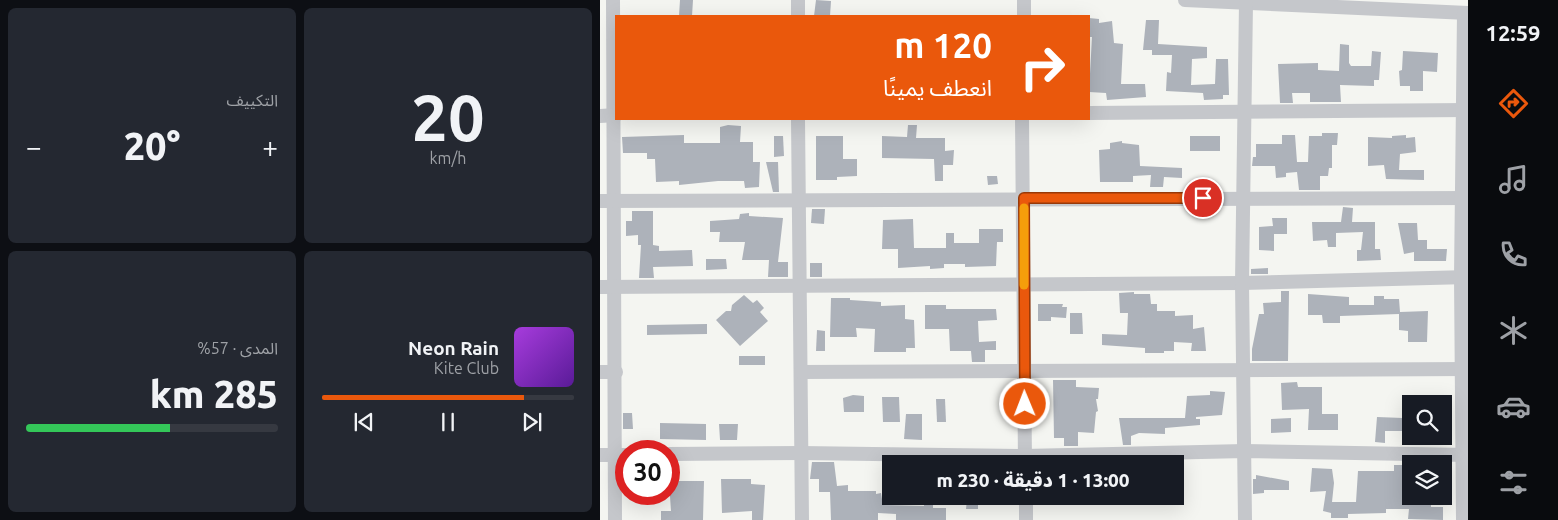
<!DOCTYPE html>
<html lang="ar">
<meta charset="utf-8">
<style>
:root{--surface:#171b24;--page:#242831;--text:#f1f3f6;--muted:#9ea1a6;--line:#363941;--accent:#ea580c}
body{margin:0;font-family:Ubuntu,"Noto Sans Arabic",sans-serif;background:var(--page);color:var(--text);direction:rtl;height:100vh;display:flex;flex-direction:column;font-size:19px;white-space:nowrap}
*{box-sizing:border-box;margin:0}
p{font-size:16px;color:var(--muted)}
.icon{flex:none;width:28px;height:28px;fill:none;stroke:currentColor;stroke-width:2;stroke-linecap:round;stroke-linejoin:round}
.map{position:relative;flex:1;overflow:hidden;direction:ltr}
.panel{display:flex;flex-direction:column;gap:8px;padding:8px;background:#0d0f14;width:600px}
.panel>*{flex:none}
.hud{position:absolute;left:15px;top:15px;width:475px;height:105px;border-radius:0px;box-shadow:0 5px 20px #0002;direction:rtl;background:#ea580c;color:#fff;overflow:hidden}
.buttons{position:absolute;left:802px;top:395px;display:grid;gap:10px}
.buttons a{display:grid;place-items:center;width:50px;height:50px;border-radius:0px;background:var(--surface);box-shadow:0 5px 20px #0002;font-size:25px}
.speed{position:absolute;left:15px;top:440px;display:flex;gap:10px;font-size:25px;font-weight:700;text-align:center}
.speed>*{display:grid;place-content:center;width:65px;height:65px;border-radius:50%;background:var(--surface);box-shadow:0 5px 20px #0002;line-height:1}
.speed .limit{border:8px solid #d22;background:#fff;color:#111}
.pin{position:absolute;display:grid;place-items:center;width:42px;height:42px;color:#fff;margin:-21px;border:2px solid #fff;border-radius:50%;box-shadow:0 1px 5px #0007}
.me{position:absolute;width:55px;margin:-28px;rotate:359deg;stroke-linejoin:round;filter:drop-shadow(0 0 4px #0008)}
.turn{display:flex;align-items:center;gap:18px;height:105px;padding:0 15px;font-size:22px}
.turn .icon{width:65px;height:65px;stroke-width:2.5}
.turn b{display:block;font-size:35px;line-height:42px}
.big{font-size:38px;font-weight:800;line-height:1.1}
.panel .tile{flex:1;display:flex;flex-direction:column;justify-content:center;gap:8px;min-width:0;padding:0 18px;border-radius:8px;background:var(--page)}
.panel .dial{align-items:center;gap:0}
.dial b{font-size:65px;line-height:1}
.song{display:flex;align-items:center;gap:15px}
.cover{width:60px;height:60px;border-radius:8px;background:linear-gradient(135deg,hsl(280 70% 55%),hsl(270 70% 35%))}
.played{height:5px;border-radius:2px;background:linear-gradient(90deg,var(--accent) 80%,var(--line) 80%)}
.keys{display:flex;justify-content:space-around;direction:ltr}
.heat{display:flex;justify-content:space-between;align-items:center;font-size:28px;direction:ltr}
.charge{height:8px;border-radius:4px;background:linear-gradient(90deg,#34c759 57%,var(--line) 0)}
.panel .tiles{flex:1;display:grid;gap:8px;grid-template-columns:repeat(2,1fr)}
.trip{position:absolute;left:282px;top:455px;width:302px;height:50px;border-radius:0px;background:var(--surface);box-shadow:0 5px 20px #0002;font-weight:800;line-height:50px;text-align:center;direction:rtl}
main{display:flex;flex:1;min-height:0}
.dock{display:flex;flex-direction:column;width:90px;justify-content:space-around;align-items:center;background:#090b0e;color:var(--muted)}
.dock .icon{width:35px;height:35px}
.dock .current{color:var(--accent)}
.dock b{font-size:22px;color:var(--text)}
.map>svg:first-child{display:block}
.building{fill:#adb2ba}
.lines{fill:none;stroke-linecap:round;stroke-linejoin:round}
.minor{stroke:#c5c7cb;stroke-width:14}
.route-casing{stroke:#983908;stroke-width:12}
.route{stroke:#ea580c;stroke-width:9}
.slow{stroke:#f59e0b;stroke-width:9}
</style>
<main>
<nav class="dock">
<b>12:59</b>
<svg class="icon current" aria-label="directions" viewBox="0 0 24 24"><path d="M12 3l9 9-9 9-9-9zM9 14v-3h6M13 9l2 2-2 2"/></svg>
<svg class="icon" aria-label="music" viewBox="0 0 24 24"><path d="M9 18V5l10-2v13"/><circle cx="6" cy="18" r="3"/><circle cx="16" cy="16" r="3"/></svg>
<svg class="icon" aria-label="phone" viewBox="0 0 24 24"><path d="M5 4h4l2 5-3 2q2 4 5 5l2-3 5 2v4C11 20 4 13 5 4z"/></svg>
<svg class="icon" aria-label="climate" viewBox="0 0 24 24"><path d="M12 3v18M4 7l16 10M4 17L20 7"/></svg>
<svg class="icon" aria-label="car" viewBox="0 0 24 24"><path d="M5 17H2v-5l4-1 3-4h7l3 4 3 1v5h-3M9 17h6M6 11h13"/><circle cx="7" cy="17" r="2"/><circle cx="17" cy="17" r="2"/></svg>
<svg class="icon" aria-label="filters" viewBox="0 0 24 24"><path d="M4 7h16M4 17h16"/><circle cx="9" cy="7" r="2"/><circle cx="15" cy="17" r="2"/></svg>
</nav>
<div class="map">
<svg width="868" height="520" viewBox="0 0 868 520">
<rect width="100%" height="100%" fill="#f4f5f1"/>
<g class="building">
<path d="M80,0h13l-1,16h-13z"/>
<path d="M216,0l15,1 -1,15h-16z"/>
<path d="M489,18l10,1v4l13,-2 2,22 9,1 -2,40h24l1,13 -39,3 -1,-7 -17,-1 3,-55h-3z"/>
<path d="M546,20h13l-1,24 49,3v11l-15,1 -1,26 24,-1 1,-25h12l1,36h-6v4l-19,1 -1,-7 -37,-2 1,-19 4,1 1,-18h-20v-5h-9z"/>
<path d="M740,44l9,1v18l2,3h20l1,-15 9,1 -2,28h-5v6l-34,-1 1,17h-31v-9h-18l1,10h-13l-2,-39 40,-1v7l21,1z"/>
<path d="M803,51l35,2 -1,19 -14,-1v20h-13v-5h-10l-1,-15 3,-1z"/>
<path d="M128,125l13,1 -1,16h13v20h7l-1,25 -14,1 -1,-7h-26l-39,4v-4l-23,1 -1,-23h-8v-6h-24l-1,-16 62,-2v8h36v-16z"/>
<path d="M308,125h9l-1,13h29v13l9,-1 -1,15h-10v16h-8l-1,-22 -52,-1v-22l25,1z"/>
<path d="M722,133h16l-1,12h-5v23h-3l-1,8h-8v14h-21l-2,-18 -11,1v4l-10,1 -1,-12h-23l1,-9h3v-13h26v-9h13l2,27h11l1,-26h13z"/>
<path d="M806,135v3l9,-1 1,15 -16,2 -1,16h25v10l-38,-1 -2,-14 -16,1v-29l24,1v-2z"/>
<path d="M174,136h9l1,20 -10,1z"/>
<path d="M216,136h27v23h14v17l-20,1v3h-21z"/>
<rect x="590" y="136" width="30" height="15"/>
<path d="M522,141v2l17,2 1,21 42,2v10l-18,-1 -1,10h-13l1,-12 -18,1v6h-33l-1,-32 11,-1v-6z"/>
<path d="M166,162h12l1,30h-6z"/>
<path d="M387,176h10l1,8 -10,1z"/>
<path d="M743,207l10,1 -1,14h23v27h5l1,11 -24,1v-11h4l2,-18 -27,1v14h-8l-1,-7 -14,1 -1,-19h29z"/>
<path d="M212,209h13l-1,15 -13,-1z"/>
<path d="M32,211h21v34l6,1v5l33,-1 1,16 -40,1 1,11h-15l2,-33h-3v-10l-12,1v-15h6z"/>
<path d="M149,213v3l34,2 -5,44h10v15h-20l1,-17h-27l3,-18h-26l1,-10h-10v-11l29,-2 1,-5z"/>
<path d="M672,218h15v16h-13v17l-15,-1v-23l14,-1z"/>
<path d="M313,219l1,29h32v-15h8v10h25v-14h24v13h-6l-1,24 -31,1v-3h-21v4l-14,1v-3l-32,2v-19h-16l1,-29z"/>
<path d="M798,223h19l1,17h9v9h20l-1,12h-32v-9l-10,2z"/>
<path d="M106,259h20l1,10 -21,1z"/>
<rect x="210" y="263" width="12" height="14"/>
<path d="M668,268v6h-17v-5z"/>
<path d="M681,291h8l-1,70h-36v-12l7,-35h5l-1,-11 18,-1z"/>
<path d="M534,292v2h16l1,10h6v7h18v5l18,-1v14l11,-2 2,24h-15l1,-8 -18,-1v9h-10v2h-19v-5l-43,-3v-11l25,1 1,-22h-8l-1,-20z"/>
<path d="M708,294l41,3v8h25v-9h10v3h15l1,13 28,-1 -1,31h-19v-11l-9,-1v-16l-59,2v7h-17l-1,-8h-14z"/>
<path d="M144,295l9,8 4,-3 7,8 -4,4 8,9 -28,25 -24,-26 10,-9h5l1,-6z"/>
<path d="M231,298h19v2l31,2v4l24,-1v14l9,1 1,28h-9v4h-32l1,-23 -19,-1 1,9h-27z"/>
<path d="M438,304h25l-1,3h5l-1,11 -15,-1v4h-13z"/>
<path d="M325,305h21v4h50l1,11 -19,1 1,21 17,-1v9h-11v12h-13l-1,-11h-21l-1,-22h-24z"/>
<path d="M470,313h12l1,21h-13z"/>
<path d="M107,324v10l-60,1v-10z"/>
<path d="M217,330l8,1v20h-9z"/>
<rect x="139" y="356" width="26" height="9"/>
<path d="M453,380h23v7l23,1 -1,11h-2l2,12 -2,1 -2,21 -16,-1v14h-14v-8h-10z"/>
<path d="M697,382l1,5h24v27h16v16h-30l1,-21 -27,1 -1,-27z"/>
<path d="M610,391l15,1 -3,23 -26,2v2h4v6l-35,3v6l-26,-1 -8,3v9h-19h11l-4,-27h66l2,-22 23,-1z"/>
<path d="M253,395l11,1v16h-20l-1,-14z"/>
<path d="M282,397h17l1,25h-17z"/>
<path d="M336,399h9l1,23h-9z"/>
<path d="M23,413h9l1,16h-10z"/>
<path d="M306,414h16v26l-18,-1z"/>
<path d="M777,417l26,1v4h8v9h-26v12l-10,-1z"/>
<path d="M691,418v14l-20,1v-14z"/>
<path d="M60,423l46,1v16l-46,-1z"/>
<path d="M119,424h19l-1,16h-17z"/>
<path d="M212,462h22l3,24 11,-1v6h28v3l5,-1 2,12 41,1 -1,-10h10v12h13v12h-50v-6l-18,-1v7h-47l-1,-28h-11v-13h-9z"/>
<path d="M794,465h15l2,31h20v11h12v13l-35,-1 1,-10h-23v4l-38,1v4h-17v-5l-8,-2 3,-20 -16,1 2,-24 20,1 2,14 -2,19h24l2,-31h36z"/>
<path d="M656,475l33,6v9h-25v3l-11,1v-15h3z"/>
<path d="M121,479h30v5l14,1 -2,35h-11v-9l-30,2z"/>
<path d="M69,481h35l-1,39h-42v-9h10z"/>
<path d="M367,499l11,1v9h-12z"/>
</g>
<g class="lines">
<g class="minor">
<path d="M13,0l2,520"/>
<path d="M198,0v16"/>
<path d="M585,0l283,13"/>
<path d="M424,16v-16"/>
<path d="M489,113l379,-3"/>
<path d="M0,116l16,-1"/>
<path d="M198,119l4,401"/>
<path d="M422,119l3,344"/>
<path d="M0,201l868,-3"/>
<path d="M0,287l642,-4 226,-6"/>
<path d="M0,372h16"/>
<path d="M201,372l667,-3"/>
<path d="M69,454l132,-1 224,3 220,-5 223,4"/>
<path d="M0,455h26"/>
<path d="M426,496v24"/>
<path d="M645,520l-3,-237 4,-280"/>
<path d="M863,520l-2,-243 3,-264"/>
</g>
</g>
<g class="lines">
<g class="route-casing">
<path id="route" d="M425,404l-1,-206h179"/>
</g>
<use href="#route" class="route"/>
<path class="slow" d="M424,208v77"/>
</g>
</svg>
<div class="buttons">
<a><svg class="icon" aria-label="search" viewBox="0 0 24 24"><circle cx="10" cy="10" r="6"/><path d="M15 15l6 6"/></svg></a>
<a><svg class="icon" aria-label="layers" viewBox="0 0 24 24"><path d="M12 4l9 5-9 5-9-5zM3 14l9 5 9-5"/></svg></a>
</div>
<div class="speed"><div class="limit">30</div></div>
<div class="pin" style="left:603px;top:198px;background:#d93025"><svg class="icon" aria-label="arrive" viewBox="0 0 24 24"><path d="M6 21V4h12l-3 4 3 4H6"/></svg></div>
<svg class="me" style="left:425px;top:404px" viewBox="-20 -20 40 40"><circle r="17" fill="#ea580c" stroke="#fff" stroke-width="3"/><path d="M0-11L8 9 0 5-8 9z" fill="#fff"/></svg>
<div class="trip">13:00 · 1 دقيقة · 230 m</div>
<div class="hud">
<div class="turn"><svg class="icon" aria-label="right" viewBox="0 0 24 24"><path d="M7 20v-9h11M14 6l5 5-5 5"/></svg><div><b>120 m</b>انعطف يمينًا</div></div>
</div>
</div>
<section class="panel">
<div class="tiles">
<div class="tile dial"><b>20</b><p>km/h</p></div>
<div class="tile"><p>التكييف</p>
<div class="heat"><a>−</a><b class="big">20°</b><a>+</a></div>
</div>
<div class="tile">
<div class="song"><i class="cover"></i><div><b>Neon Rain</b><p>Kite Club</p></div></div>
<div class="played"></div>
<div class="keys"><svg class="icon" aria-label="previous" viewBox="0 0 24 24"><path d="M18 5L8 12l10 7zM5 5v14"/></svg><svg class="icon" aria-label="pause" viewBox="0 0 24 24"><path d="M8 5v14M16 5v14"/></svg><svg class="icon" aria-label="next" viewBox="0 0 24 24"><path d="M6 5l10 7-10 7zM19 5v14"/></svg></div>
</div>
<div class="tile"><p>المدى · 57%</p><b class="big">285 km</b><div class="charge"></div></div>
</div>
</section>
</main>
